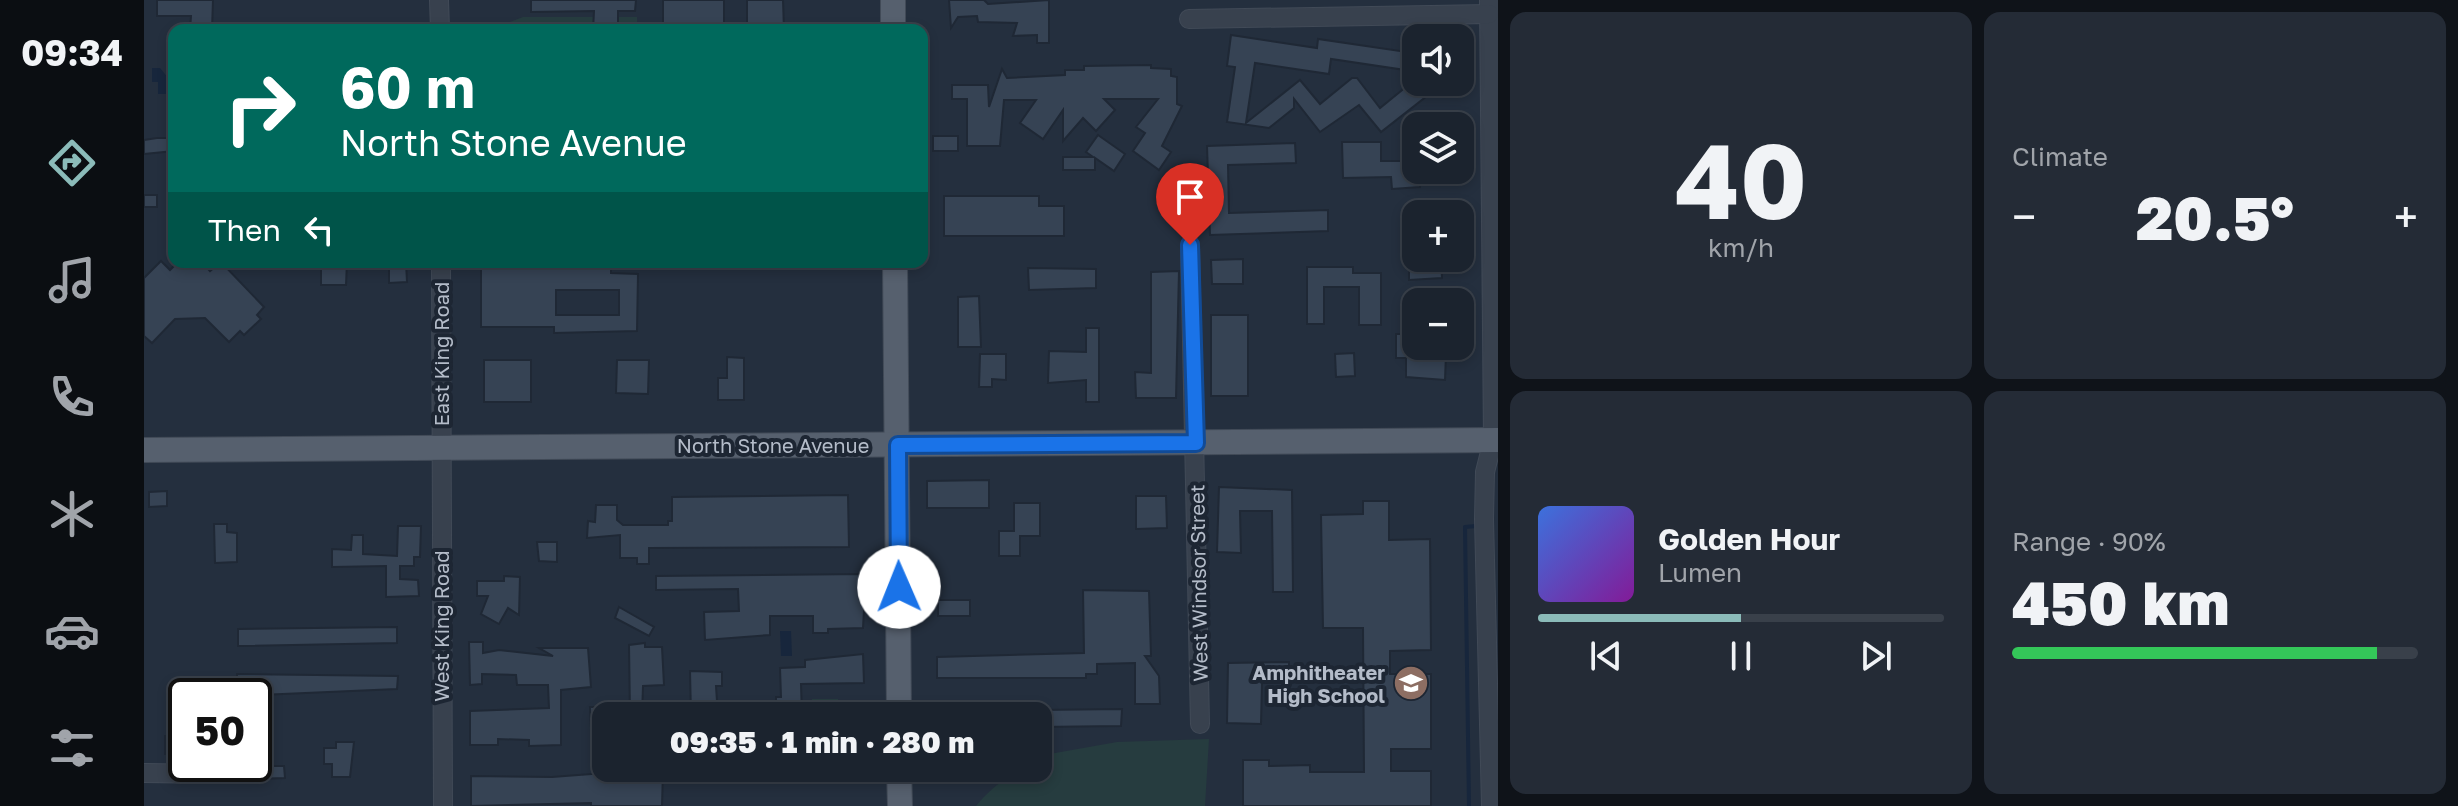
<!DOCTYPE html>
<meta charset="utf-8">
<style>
:root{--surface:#1b232e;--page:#242b36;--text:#f1f3f6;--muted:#a0a4aa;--line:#39404a;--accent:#8bbbb9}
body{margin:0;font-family:"Golos Text",sans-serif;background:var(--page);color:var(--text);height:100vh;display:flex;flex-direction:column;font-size:30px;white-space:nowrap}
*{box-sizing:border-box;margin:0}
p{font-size:26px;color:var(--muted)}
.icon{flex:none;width:44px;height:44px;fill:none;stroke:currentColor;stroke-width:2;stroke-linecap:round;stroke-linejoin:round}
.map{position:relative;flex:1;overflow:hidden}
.details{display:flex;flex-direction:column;gap:12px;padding:12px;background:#0f1319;width:960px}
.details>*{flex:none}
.banner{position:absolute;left:24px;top:24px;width:760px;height:244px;border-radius:16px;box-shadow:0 4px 12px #0003,0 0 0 2px var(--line);background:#00695c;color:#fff;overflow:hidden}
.controls{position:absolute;left:1258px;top:24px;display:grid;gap:16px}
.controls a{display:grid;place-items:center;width:72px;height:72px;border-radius:16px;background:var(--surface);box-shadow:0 4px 12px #0003,0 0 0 2px var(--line);font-size:40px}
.speed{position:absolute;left:24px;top:678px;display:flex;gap:16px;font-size:40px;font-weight:700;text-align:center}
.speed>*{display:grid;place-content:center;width:104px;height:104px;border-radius:50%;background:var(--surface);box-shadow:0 4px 12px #0003,0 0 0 2px var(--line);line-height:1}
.speed .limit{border:4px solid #111;border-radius:12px;background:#fff;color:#111}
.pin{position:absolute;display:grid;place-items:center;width:68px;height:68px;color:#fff;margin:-82px -34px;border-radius:50% 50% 50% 0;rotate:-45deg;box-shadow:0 0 8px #0007}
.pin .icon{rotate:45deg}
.me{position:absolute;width:88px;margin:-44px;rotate:359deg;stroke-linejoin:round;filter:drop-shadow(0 0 6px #0008)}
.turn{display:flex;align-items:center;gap:28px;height:168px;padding:0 40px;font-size:36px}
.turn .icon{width:104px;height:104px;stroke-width:2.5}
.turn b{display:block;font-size:56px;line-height:68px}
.then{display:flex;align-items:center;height:76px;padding:0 40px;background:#0003;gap:16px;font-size:30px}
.big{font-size:60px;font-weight:800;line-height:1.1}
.details .widget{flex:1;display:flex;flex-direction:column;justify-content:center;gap:12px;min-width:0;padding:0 28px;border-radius:16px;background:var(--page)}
.details .dial{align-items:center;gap:0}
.dial b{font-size:104px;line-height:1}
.song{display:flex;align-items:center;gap:24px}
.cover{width:96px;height:96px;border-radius:12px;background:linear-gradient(135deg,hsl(220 70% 55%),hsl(290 70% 35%))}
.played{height:8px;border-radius:4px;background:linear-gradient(90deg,var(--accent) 50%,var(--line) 50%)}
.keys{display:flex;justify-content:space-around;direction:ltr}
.heat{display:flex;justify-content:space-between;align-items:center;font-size:44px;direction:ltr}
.charge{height:12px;border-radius:6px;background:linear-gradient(90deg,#34c759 90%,var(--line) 0)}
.details .tiles{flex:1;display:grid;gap:12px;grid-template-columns:repeat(2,1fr)}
.trip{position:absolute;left:448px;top:702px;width:460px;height:80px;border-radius:16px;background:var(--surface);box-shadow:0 4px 12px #0003,0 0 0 2px var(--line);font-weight:800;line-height:80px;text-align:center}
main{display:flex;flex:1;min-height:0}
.dock{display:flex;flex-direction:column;width:144px;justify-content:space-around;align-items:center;background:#0b0e12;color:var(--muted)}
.dock .icon{width:56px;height:56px}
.dock .active{color:var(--accent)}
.dock b{font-size:36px;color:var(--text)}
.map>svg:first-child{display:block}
.green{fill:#263c3f}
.water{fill:#17263c}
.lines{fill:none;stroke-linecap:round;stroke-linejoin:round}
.stream{stroke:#17263c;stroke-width:4}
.building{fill:#364354;stroke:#1f2835;stroke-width:2;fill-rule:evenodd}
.minor-casing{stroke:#414a57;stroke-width:20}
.major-casing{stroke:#414a57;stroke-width:26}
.minor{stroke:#38414e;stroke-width:18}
.major{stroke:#56606e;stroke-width:24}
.route-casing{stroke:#114b97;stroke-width:20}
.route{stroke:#1a73e8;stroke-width:14}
.labels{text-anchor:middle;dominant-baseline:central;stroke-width:8;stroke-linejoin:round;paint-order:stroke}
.street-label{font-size:20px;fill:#b4bcc9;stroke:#1d2633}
.poi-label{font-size:20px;font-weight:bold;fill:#b4bcc9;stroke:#1d2633;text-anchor:end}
</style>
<main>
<nav class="dock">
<b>09:34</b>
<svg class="icon active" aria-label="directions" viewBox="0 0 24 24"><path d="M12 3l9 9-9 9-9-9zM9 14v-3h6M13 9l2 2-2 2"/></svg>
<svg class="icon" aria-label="music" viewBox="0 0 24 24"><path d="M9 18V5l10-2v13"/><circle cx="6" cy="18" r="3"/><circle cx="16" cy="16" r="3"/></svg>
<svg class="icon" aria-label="phone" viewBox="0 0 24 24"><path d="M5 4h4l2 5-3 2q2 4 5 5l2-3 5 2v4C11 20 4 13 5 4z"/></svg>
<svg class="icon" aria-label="climate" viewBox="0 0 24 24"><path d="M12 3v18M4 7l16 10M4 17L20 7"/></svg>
<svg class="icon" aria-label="car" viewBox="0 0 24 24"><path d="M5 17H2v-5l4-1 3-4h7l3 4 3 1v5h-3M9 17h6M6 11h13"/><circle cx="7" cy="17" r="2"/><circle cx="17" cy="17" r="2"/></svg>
<svg class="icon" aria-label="filters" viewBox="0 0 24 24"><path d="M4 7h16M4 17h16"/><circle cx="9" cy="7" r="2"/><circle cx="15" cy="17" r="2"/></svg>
</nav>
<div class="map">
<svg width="1354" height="806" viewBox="0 0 1354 806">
<rect width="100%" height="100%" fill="#242f3e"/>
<g class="green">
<path d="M379,17h114v13h-148z"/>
<rect x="668" y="699" width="26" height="17"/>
<path d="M1065,739l-4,67h-229c14,-18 39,-38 62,-38v-9l6,-4 73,-13z"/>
</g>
<g class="water">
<path d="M8,68h8l9,11v15h-11v-12h-6z"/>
<path d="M636,631h11l1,25h-11z"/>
</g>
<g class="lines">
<path class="stream" d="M1325,806l-4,-279 11,-1"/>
</g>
<g class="building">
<path d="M13,0h56l-1,30h-22l1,-14h-34z"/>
<path d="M387,0h105l-1,11h-17v19h-25l1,-19 -63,1z"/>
<rect x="519" y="0" width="61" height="30"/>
<path d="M603,0h36l1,30h-37z"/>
<path d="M805,0h35l4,4 61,-4v43h-12v-8l-24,1 4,-13 -39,-1 -1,-6 -19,1 -7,11z"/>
<path d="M1087,35l86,13 1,-9 96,14 -2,18 -81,-12 -2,15 -74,-11 -9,60 54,-43 20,24 32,-26h5l23,30 32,-26h12l8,10 -51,40 -22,-27 -39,27 -26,-33v9l-25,20 -42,-6 8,-55 -8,-1z"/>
<path d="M1007,65v3l20,1v7l6,1v27l5,2 -20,40 9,6 -12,18 -26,-19 12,-18 -9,-6 22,-28h-54l11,11 -19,21 -13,-13 -20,23v-31l-20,29 -23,-16 16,-23h-32l-4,46h-33v-47h-15v-14h36l1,22 13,-38 5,9 58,-3v-5h19v-4z"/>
<path d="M954,135l27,19 -11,17 -19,-13v12h-32v-13h30l-7,-5z"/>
<rect x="789" y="136" width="25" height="15"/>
<path d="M13,138h17v13l-30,3v-14z"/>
<path d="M1198,142h39v19h35v9h4v17l-28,2 -1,-12 -48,1z"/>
<path d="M1151,143l1,20 -68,2 1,48 99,-3v21l-118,4 -3,-89z"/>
<rect x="0" y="195" width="13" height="12"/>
<path d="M800,196h95v10h25v30h-120z"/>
<path d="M1265,258h32l1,20 -33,2z"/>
<path d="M1099,259v25h-31l-1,-24z"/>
<path d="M17,261l9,9 8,-8h24l8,9 11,-9 43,45 -7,8 4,4 -17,16 -4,-4 -11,11 -24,-24 -30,1 -23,24 -8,-7v-58z"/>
<path d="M186,262h17l-1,23h-25v-19z"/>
<path d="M245,262h17l1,20 -18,1z"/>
<path d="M337,262h59v6h71v5l27,1 -1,57 -83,2v-6h-73zM412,290h63v25h-63z"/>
<path d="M1163,267h46v6h28v52h-22v-38h-35v37h-17z"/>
<path d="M884,268l68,1v19l-67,2z"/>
<path d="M1035,271l-3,127h-40l-1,-26 16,1v-101z"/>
<path d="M835,296l2,51h-23v-50z"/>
<rect x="1067" y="315" width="37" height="81"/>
<path d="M942,328h13v74h-13v-22l-38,3 1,-32 37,1z"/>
<path d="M1252,334h18v19l32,1 -1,26 -39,-3v-19h-10z"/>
<path d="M1210,353l1,23 -19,1 -1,-23z"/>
<path d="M836,354h26v26l-14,-1v8h-13z"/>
<path d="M583,357l17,1v42h-26v-22h9z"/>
<rect x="340" y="360" width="47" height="42"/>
<path d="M473,360h32l-1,34 -32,-1z"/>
<path d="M845,480v28h-62v-27z"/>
<path d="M1075,487l73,3 1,102h-20l-1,-81h-32l1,42 -24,-1z"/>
<path d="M23,491v15l-18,1v-15z"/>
<path d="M704,495l1,52 -200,1v16h-12v-6h-17v-23l-33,3 1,-17 7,1 1,-17h21v15l6,5h45v-4h4v-24z"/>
<path d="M992,496h30l1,32 -31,1z"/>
<path d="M1219,501h26v39l41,-1 1,111 -41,1v23h41v75h-40v22h40v35h-188v-46h26v6l41,-1v7h54l-1,-144h-40l-2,-113 42,-1z"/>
<path d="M870,503h26v33h-20v20h-21v-25h15z"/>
<path d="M70,524h13v8l10,1v29l-22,1z"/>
<path d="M254,526h23l-1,31h-6v9h-14v13l18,1 1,16 -33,1v-31l-54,1v-18l19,1 1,-15h11v19l34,2z"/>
<path d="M393,542h20v20l-18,-1z"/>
<path d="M722,574l-3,54 -35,1v4h-15v-17h-43v19l-65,5 -1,-28 35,-1 -1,-22 -82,1v-14z"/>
<path d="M360,576l16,1 -1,38 -11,-7 -9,16 -18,-10 7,-18h-11v-15h27z"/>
<path d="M939,590l66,1 2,65h-6l14,20 1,28h-25v-41l-38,1v10h-11v4h-149v-21l147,-4z"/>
<rect x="794" y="600" width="32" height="16"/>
<path d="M475,607l35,20 -5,9 -34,-18z"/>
<path d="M253,627v16l-159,3v-17z"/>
<path d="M325,642h14v11l16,-3 54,6 -14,-8h49l3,39 -30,3v55l-32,1v-6l-31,-1v6h-28v-34l79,-3 -1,-23h-31l-1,-10 -34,-1v10l-12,1z"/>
<path d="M501,643v4h17l2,38 -21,1 -1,30h-12l-1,-71z"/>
<path d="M719,654l1,29 -63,1 1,32h-26v-19h5l-1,-29 25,-1v-7z"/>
<path d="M1145,662v20l-27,1 -1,41 -34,-1 1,-60z"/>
<path d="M546,671l32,1v14h-6l2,30h-27z"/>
<path d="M93,674l161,2 -1,13 -160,7z"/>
<path d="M446,707h15l1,41h-14z"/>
<path d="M978,709l-1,17 -83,1v-17z"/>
<rect x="21" y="736" width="21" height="18"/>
<path d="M192,742h18l-4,35h-18v-13h-8v-16h12z"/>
<path d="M110,760h12l1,6h17l1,12 -32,1z"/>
<path d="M487,771h32l-1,35h-71v-3l-120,3v-30l81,1z"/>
</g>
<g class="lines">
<g class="minor-casing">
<g id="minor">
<path d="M295,0l1,30"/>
<path d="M1345,0l4,440 -8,32 -1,47 7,287"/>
<path d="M1045,19l300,-5"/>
<path d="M1046,245l10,479"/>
<path d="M297,262l2,544"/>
<path d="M0,773l69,1"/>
</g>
</g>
<g class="major-casing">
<g id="major">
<path d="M749,0v30"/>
<path d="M751,262l4,454"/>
<path d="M0,450l1354,-10"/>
<path d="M755,768l1,38"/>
</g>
</g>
<use href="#minor" class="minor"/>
<use href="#major" class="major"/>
</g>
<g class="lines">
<g class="route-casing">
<path id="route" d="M755,587l-1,-142 298,-2 -6,-198"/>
</g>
<use href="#route" class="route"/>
</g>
<defs>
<g id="school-disc" transform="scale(1.8)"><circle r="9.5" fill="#8d6e63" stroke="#1d2633"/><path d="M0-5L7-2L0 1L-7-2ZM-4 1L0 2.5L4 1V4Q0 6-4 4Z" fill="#fff"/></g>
</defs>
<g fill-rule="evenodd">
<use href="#school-disc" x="1267" y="683"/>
</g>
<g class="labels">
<g class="street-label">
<text transform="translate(297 354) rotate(-90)">East King Road</text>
<text x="629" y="445">North Stone Avenue</text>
<text transform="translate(1054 583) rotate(-91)">West Windsor Street</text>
<text transform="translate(297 626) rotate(-90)">West King Road</text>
</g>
<g class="poi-label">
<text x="1241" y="672">Amphitheater<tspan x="1241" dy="23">High School</tspan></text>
</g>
</g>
</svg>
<div class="controls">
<a><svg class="icon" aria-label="sound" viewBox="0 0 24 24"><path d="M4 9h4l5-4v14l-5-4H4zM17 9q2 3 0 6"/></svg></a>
<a><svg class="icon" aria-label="layers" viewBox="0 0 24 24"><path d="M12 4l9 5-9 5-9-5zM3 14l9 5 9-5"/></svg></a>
<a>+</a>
<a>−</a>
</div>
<div class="speed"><div class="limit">50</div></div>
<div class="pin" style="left:1046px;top:245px;background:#d93025"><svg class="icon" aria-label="arrive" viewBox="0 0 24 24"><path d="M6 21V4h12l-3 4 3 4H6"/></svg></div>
<svg class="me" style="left:755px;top:587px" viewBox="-20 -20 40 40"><circle r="19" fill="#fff"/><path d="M0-13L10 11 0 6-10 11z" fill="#1a73e8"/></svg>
<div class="trip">09:35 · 1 min · 280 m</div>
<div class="banner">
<div class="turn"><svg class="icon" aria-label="right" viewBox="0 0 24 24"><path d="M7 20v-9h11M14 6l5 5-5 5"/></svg><div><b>60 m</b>North Stone Avenue</div></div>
<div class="then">Then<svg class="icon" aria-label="left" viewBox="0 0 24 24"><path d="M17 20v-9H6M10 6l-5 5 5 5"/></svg></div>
</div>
</div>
<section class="details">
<div class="tiles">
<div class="widget dial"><b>40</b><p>km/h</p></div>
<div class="widget"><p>Climate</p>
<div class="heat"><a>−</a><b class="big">20.5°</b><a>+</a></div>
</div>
<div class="widget">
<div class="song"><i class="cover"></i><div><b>Golden Hour</b><p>Lumen</p></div></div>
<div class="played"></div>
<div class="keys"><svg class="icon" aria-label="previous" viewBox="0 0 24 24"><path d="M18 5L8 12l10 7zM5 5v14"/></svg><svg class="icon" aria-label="pause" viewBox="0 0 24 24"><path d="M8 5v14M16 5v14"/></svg><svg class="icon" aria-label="next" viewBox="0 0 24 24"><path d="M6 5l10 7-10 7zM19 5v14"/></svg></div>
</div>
<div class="widget"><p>Range · 90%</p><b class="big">450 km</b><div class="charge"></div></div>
</div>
</section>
</main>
